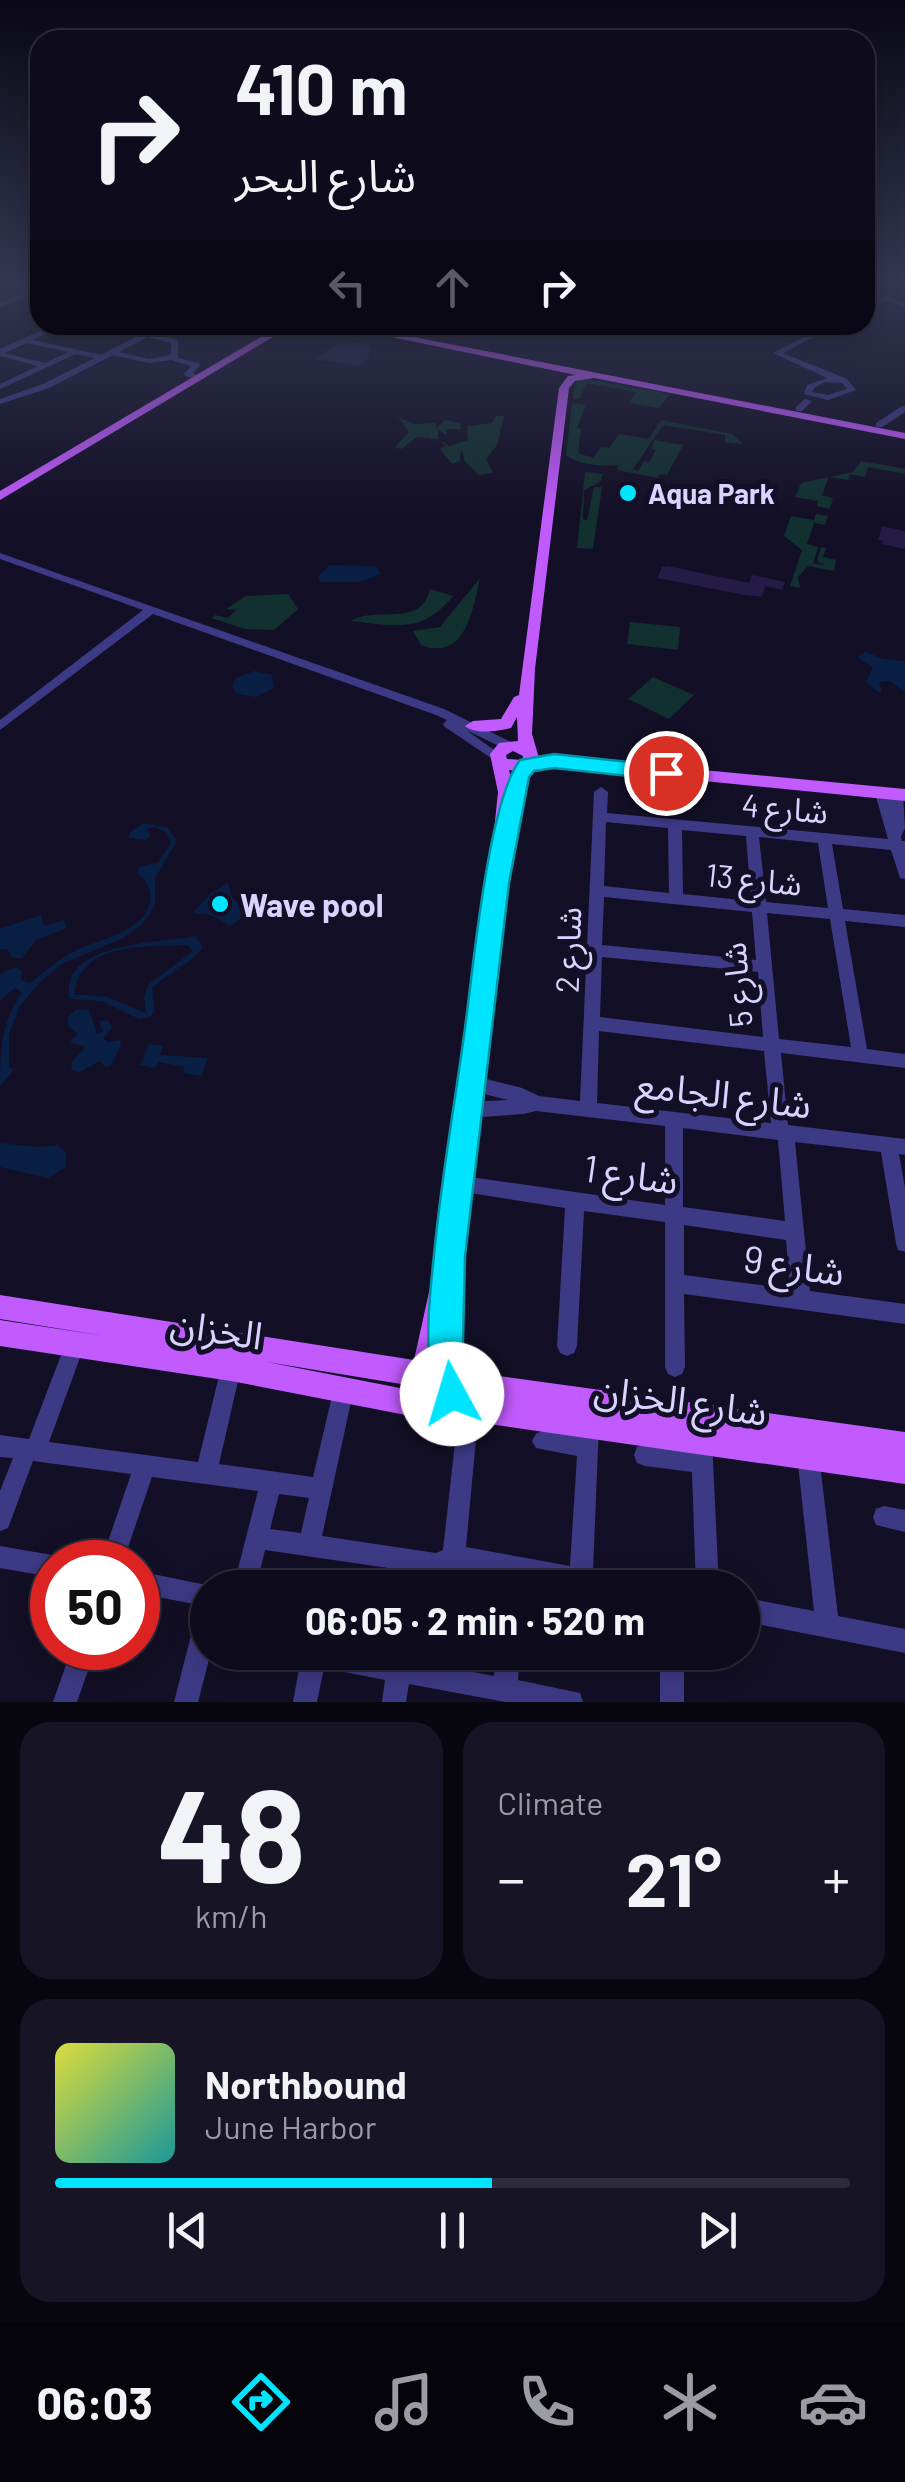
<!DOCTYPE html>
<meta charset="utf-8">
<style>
:root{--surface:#0e0b1c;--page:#171425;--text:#f1f3f6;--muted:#9b9ba3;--line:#2e2b3b;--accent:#00e5ff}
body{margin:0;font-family:Barlow,"Noto Sans Arabic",sans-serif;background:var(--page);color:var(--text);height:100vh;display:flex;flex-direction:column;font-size:38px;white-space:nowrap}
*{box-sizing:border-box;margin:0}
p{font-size:32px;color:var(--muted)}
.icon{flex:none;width:55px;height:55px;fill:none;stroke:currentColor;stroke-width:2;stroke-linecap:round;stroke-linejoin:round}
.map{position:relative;height:1702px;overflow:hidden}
.drawer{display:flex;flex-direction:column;gap:20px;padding:20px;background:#08060f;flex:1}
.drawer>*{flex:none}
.guide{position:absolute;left:30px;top:30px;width:845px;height:305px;border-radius:30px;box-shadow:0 5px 25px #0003,0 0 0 2px var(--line);background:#0e0b1c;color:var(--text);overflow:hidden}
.speed{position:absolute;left:30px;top:1540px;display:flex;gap:20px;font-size:50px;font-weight:700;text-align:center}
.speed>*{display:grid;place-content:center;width:130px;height:130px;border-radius:50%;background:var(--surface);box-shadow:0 5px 25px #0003,0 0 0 2px var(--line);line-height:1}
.speed .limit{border:15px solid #d22;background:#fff;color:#111}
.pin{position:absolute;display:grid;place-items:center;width:85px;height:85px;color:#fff;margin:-42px;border:5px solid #fff;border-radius:50%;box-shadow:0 2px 10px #0007}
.me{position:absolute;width:110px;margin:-55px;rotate:354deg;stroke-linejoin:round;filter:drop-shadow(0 0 8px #0008)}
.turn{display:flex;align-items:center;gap:35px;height:210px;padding:0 40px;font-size:45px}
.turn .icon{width:130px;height:130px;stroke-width:2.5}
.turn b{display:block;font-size:70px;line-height:85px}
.lanes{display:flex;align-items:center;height:95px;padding:0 40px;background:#0003;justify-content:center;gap:50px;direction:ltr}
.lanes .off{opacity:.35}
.big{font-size:75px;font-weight:700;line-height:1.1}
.drawer .card{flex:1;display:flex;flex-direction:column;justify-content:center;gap:15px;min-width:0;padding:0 35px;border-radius:30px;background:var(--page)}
.drawer .dial{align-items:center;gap:0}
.dial b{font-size:130px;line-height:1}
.song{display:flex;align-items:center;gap:30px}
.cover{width:120px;height:120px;border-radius:15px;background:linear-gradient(135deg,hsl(60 70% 55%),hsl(180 70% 35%))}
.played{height:10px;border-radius:5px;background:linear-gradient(90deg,var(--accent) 55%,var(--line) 55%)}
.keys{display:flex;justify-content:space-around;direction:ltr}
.heat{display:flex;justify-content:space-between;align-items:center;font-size:55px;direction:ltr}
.drawer .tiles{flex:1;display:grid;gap:20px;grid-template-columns:1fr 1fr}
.card:last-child{grid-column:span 2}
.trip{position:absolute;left:190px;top:1570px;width:570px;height:100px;border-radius:50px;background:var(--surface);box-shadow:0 5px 25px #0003,0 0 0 2px var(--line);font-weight:700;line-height:100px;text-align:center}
.tab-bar{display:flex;height:160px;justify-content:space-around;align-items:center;background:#06040b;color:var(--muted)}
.tab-bar .icon{width:70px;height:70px}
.tab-bar .current{color:var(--accent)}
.tab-bar b{font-size:45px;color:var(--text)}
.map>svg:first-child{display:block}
.green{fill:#12302f}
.water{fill:#0a1f44;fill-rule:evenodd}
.building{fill:#241b47}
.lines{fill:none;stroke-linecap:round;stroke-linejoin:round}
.minor{fill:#3d3a85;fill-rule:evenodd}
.major{fill:#c25bff;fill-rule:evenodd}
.rail-casing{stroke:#00e5ff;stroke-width:5}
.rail{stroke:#130f26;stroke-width:2.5;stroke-dasharray:4;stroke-linecap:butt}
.route{fill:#00e5ff;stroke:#0095a6;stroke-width:2.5}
.poi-dot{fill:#00e5ff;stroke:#130f26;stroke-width:4}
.labels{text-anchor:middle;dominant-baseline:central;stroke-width:10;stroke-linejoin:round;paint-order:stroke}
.far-poi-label{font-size:28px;font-weight:bold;fill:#d9d4ff;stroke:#130f26;text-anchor:start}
.street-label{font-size:32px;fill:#d9d4ff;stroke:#130f26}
.poi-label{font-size:32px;font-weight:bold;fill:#d9d4ff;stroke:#130f26;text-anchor:start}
.near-street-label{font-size:38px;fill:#d9d4ff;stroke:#130f26}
</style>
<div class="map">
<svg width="905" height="1702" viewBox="0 0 905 1702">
<rect width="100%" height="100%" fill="#130f26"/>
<g class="green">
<path d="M586,379l84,15 -11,14 -30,-5 7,-11 -49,-9 -8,16 -6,-1 3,-16z"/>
<path d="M572,403l14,2 -9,23 4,1 -3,24 15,5 8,-11 8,1 10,-14 30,5 12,-19 71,14 11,10 -18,-2v-7l-62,-10 -30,44 5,2 6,-10 5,1 7,-12 -5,-2 4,-8 28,5 -16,30 -7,-1 -2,4 -41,-8 2,-5c-14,2 -41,0 -53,-10z"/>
<path d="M496,416h8l-7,29 -11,14 7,14 -15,2 -13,-14 -4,-13 -1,13 -8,3 -12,-15 6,-3 -8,-7 -11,-1 2,-6 -3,6 -9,-1 -16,12 -6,-2 14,-15 -11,-15 16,7 22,-1v6l9,-9 15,3 1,6h-14l-1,6 -8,-6v10l11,7 19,-6 -1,-14 25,-3z"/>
<path d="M861,461l44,8v5l-37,-7 -3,10 -15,-3 -2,6 -19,-3 -7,18 11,3 -3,11 -13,-3 1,-5 -23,-4 6,-14 52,-11z"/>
<path d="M585,472l18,2 -3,8 -16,8 -1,29 4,1 7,-33h8l-9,62 -16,-1z"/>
<path d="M816,514l12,2 -3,9 -11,-2 -7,21 11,3 -5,16 13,3 -9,-5 4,-14 5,1 -3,9 13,3 -2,11 -26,-5 -10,11 2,11 -10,-2 12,-36 -18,-14 7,-20 23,4z"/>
<path d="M480,578c-7,32 -15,84 -59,67l-8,-14 27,-4z"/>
<path d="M430,589l23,7c-31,38 -57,30 -102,25 25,-16 70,8 79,-32z"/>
<path d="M288,594l10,15 -24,21 -29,-1 -34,-11 4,-3 12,3 10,-8 -11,-1 20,-13z"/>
<path d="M630,622l50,5 -2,23 -51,-6z"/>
<path d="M653,677l41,18 -25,24 -41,-20z"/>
</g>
<g class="water">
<path d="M330,565l46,1 5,8 -22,8h-39l-2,-6z"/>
<path d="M866,652l17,7 22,2v31l-16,-11 -10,1 3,9 -3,2 -13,-11 7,-15 -16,-10z"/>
<path d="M254,671l18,4 2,13 -18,9 -19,-3 -5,-7 4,-9z"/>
<path d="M143,823l25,5 9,13 -22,37v26l-12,20 -20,14 -61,26 -22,18 -20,24 -11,28v33l5,3 -14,16c0,-33 1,-65 22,-93l-7,-5 -15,12v-26l15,-7 7,4 -1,9 9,3c15,-11 28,-24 45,-32 25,-13 80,-20 75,-59 -2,-10 -6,-14 -13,-18l3,-7 18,-5 13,-19 -4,-10 -12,-6 -8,2 3,7 -5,4 -16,-2 1,-5z"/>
<path d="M228,883l4,15 17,14 -19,14 -19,-11 -18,-2 17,-19z"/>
<path d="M41,915l3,11 20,-6 3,8 -31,12 -14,18h-9l-5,-8 -8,-1v-20z"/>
<path d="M196,936l7,11c-7,13 -38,28 -51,41l3,23 -5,6 -11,2 -37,-18 -32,-2c-13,-58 94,-56 126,-63zM188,945l5,6 -45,34 -4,12 2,16 -38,-16 -34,-3c8,-55 75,-46 114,-49z"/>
<path d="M89,1009l8,25 6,-3 -4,-10 9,-1 4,7 -9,12 5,3 12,-2 1,5 -10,21 -6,1 -5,-6 -22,12 -6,-3 -1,-7 14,-16 -15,-5 8,-8 -10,-8v-8l7,-8z"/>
<path d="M149,1044l14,2 -3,9 48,3 -7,18 -18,-3 1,-6 -26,-5 -3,6 -15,-3z"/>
<path d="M0,1143l36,4 21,-2 9,7v15l-18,11 -48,-11z"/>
</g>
<g class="building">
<path d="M354,343l17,3 -3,12 -11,8 -43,-7 23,-15 11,2z"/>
<path d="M882,526l23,5v18l-23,-5 2,-3 -6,-1z"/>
<path d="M668,566l81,17 3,-8 33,7 -3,8 -17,-4 -3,11 -17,-2 -88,-17 5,-11z"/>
</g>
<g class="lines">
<g class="minor">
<path d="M40,285v5l-40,18v-5z"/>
<path d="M885,296l20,7v4l-19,-7 -21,11v-5z"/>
<path d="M53,325h10l-30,15 68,15 52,-27 43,-3 -42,9 24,6v18l21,5 1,2 -7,8 10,5 -4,2 -14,-4 -1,-2 7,-8 -20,-6 -22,3 -36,-8 -64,33 -49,16v-5l43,-15 52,-26 -19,-4 -76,35v-5l38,-18 -38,-10v-7zM148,337l23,6v12l-22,4 -30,-7zM27,343l41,9 -23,11 -41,-10z"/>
<path d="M428,325h9l-18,13h-6v-4z"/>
<path d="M827,325h10l-54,28 64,26 9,11 -28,10 -24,-6 3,-9 20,-7 -54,-25zM825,382l17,1 5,6 -19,6 -16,-3 2,-4z"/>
<path d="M805,399l7,2 -10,10h-6v-4z"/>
<path d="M902,406h3v6l-23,15h-6v-4z"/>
<path d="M0,553l444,156 69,34 2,3 -2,3h-8l-39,-19 38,27 -2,3h-8l-49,-33 -2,-3 4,-4 -11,-5 -283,-101 -153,116v-10l143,-110 -143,-51z"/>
<path d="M601,787l7,5 -1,21 281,26 -13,-46 7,-5 5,2 3,8 1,-7h10l2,3 2,34 -4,9 1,4h3v38l-5,-1 -9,-28 -59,-6 11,65 62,6v12l-60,-6 22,128 38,5v14l-124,-15 7,72 117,14v16l-6,-1 6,34v64l-7,-2 -2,-7 -15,-91 -86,-10 15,149 95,13v20l-221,-30 1,73 -3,7 -7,3 -7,-3 -3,-7v-145l-81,-11 -7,135 -3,7 -7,3 -7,-3 -3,-7 8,-138 -114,-18 -3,-6 3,-6 6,-3 208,30v-79l-129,-15 -13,3 -56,4 -6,-3 -2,-5 2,-5 6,-3 41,-2 -20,-5 -23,-11 -2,-5 2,-5 6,-2 19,8 32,8 17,8 41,5 14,-309zM606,822l62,6 1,65 -65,-7zM682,830l64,6 5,65 -68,-7zM759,837l59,6 10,65 -62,-6zM604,897l148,15 4,48 -154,-15zM767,913l63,6 21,128 -72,-8zM602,957l156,15 5,65 -163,-20zM599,1031l165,20 7,72 -174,-20zM683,1128l95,12 7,81 -102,-14zM684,1225l102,15 4,49 -106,-14z"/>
<path d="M75,1334l7,3 3,7 -36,98 149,20 23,-94 3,-7 7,-3 7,3 3,7 -22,96 94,13 21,-89 3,-7 7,-3 7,3 3,7 -32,148 114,17 7,-3 16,-143 3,-7 7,-3 7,3 3,7 -13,140 104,19 7,-110 -41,-8 -4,-7 4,-7 7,-4 35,5 4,-18 7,-3 7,3 3,7 -6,146 42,10 3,8h-75l-36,-7v7h-23v-11l-44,-9 -24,7 -171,-25 -9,38h-23l25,-97 -106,-14 -29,85h-22l30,-88 -98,-13 -25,67 -8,3v-40l13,-33 -13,-1v-22l29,4 39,-102zM279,1494l30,4 -8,35 -31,-4z"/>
<path d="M701,1429l7,4 4,7 7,148h-23l-4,-116 -47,-6 -8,-3 -3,-8 3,-8 8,-3 46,7 -1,-11 4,-7z"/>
<path d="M808,1444l8,3 3,8 19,161 67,13v24l-163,-32v-24l72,14 -17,-156 3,-8z"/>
<path d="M884,1506l21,4v22l-29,-7 -3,-8 3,-8z"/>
<path d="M0,1546l52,9 8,3 2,4h-10v15l-52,-9z"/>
<path d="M138,1571l78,16 -8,1v64h3l-13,50h-24l22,-86 4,-8 4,-2 -66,-13z"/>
<path d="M72,1648h24l-19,54h-24z"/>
<path d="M288,1652h80l126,24 2,-24h24l-2,28 62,13 3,9h-78l-96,-18 -3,18h-24l3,-22 -61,-12 -7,34h-24l7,-38 -8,-4z"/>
<rect x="660" y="1652" width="24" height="50"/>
</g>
<g class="major">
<path d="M281,325h12l-293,175v-9z"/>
<path d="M333,325h19l553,108v6l-311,-61 -19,3 -6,7 -34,281 -3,65 7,24 15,-2 351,33v12l-351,-35 -31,6 -14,-2 5,22 -7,87 -46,377 -9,49 7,10 3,56 443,61v52l-457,-66 -15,5 -17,-6 -185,-36 -231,-35v-26l105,16 -105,-17v-24l414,65 23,-104 52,-377 9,-87 -8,-38 9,-11 19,-2 -1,-24 -6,11c-13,3 -36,7 -46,-2l8,-5 28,-2 13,-22 5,-2 40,-307 9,-12 8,-1zM513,751l10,5 -1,4 -15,-1 -1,-4zM267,1362l134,22 -1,4zM433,1383l7,5 -4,8 -9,-4v-5z"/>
</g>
<g class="rail-casing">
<path id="rail" d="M736,331l12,-6"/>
</g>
<use href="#rail" class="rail"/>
</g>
<linearGradient id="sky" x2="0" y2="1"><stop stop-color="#0a0815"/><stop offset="0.54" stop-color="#333752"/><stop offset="1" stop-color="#333752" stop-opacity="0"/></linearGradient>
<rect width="905" height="519" fill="url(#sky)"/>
<path class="route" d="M554,754l112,12 11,7 -11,7 -112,-12 -20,3 -5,6 -20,106 -44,373 -2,86 6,52 -5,12 -12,5 -13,-5c-17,-43 -10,-106 -5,-151 7,-76 21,-152 31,-227 8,-58 23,-227 55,-268z"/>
<g class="poi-dot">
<circle cx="628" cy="493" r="10"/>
<circle cx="220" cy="904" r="10"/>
</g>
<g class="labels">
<g class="far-poi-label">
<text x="648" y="493">Aqua Park</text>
</g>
<g class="street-label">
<text transform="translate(785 807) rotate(5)">شارع 4</text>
<text transform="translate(754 878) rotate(6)">شارع 13</text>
<text transform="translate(567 950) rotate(-88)">شارع 2</text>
<text transform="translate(736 985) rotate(-95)">شارع 5</text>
</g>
<g class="poi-label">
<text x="240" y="904">Wave pool</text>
</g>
<g class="near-street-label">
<text transform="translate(724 1093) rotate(7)">شارع الجامع</text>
<text transform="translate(631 1173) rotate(8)">شارع 1</text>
<text transform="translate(794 1264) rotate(8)">شارع 9</text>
<text transform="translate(217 1328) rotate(9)">الخزان</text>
<text transform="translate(681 1399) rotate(8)">شارع الخزان</text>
</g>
</g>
</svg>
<div class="speed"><div class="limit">50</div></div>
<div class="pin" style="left:666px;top:773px;background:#d93025"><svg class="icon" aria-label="arrive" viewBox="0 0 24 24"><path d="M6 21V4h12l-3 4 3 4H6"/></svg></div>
<svg class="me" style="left:452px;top:1394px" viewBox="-20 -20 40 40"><circle r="19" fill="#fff"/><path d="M0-13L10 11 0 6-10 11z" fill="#00e5ff"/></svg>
<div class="trip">06:05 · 2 min · 520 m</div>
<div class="guide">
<div class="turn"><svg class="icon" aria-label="right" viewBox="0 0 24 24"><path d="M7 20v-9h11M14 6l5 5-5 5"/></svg><div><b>410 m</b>شارع البحر</div></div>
<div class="lanes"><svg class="icon off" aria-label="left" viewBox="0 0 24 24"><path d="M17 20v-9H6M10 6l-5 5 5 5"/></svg><svg class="icon off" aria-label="ahead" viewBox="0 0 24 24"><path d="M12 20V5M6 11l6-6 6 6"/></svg><svg class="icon" aria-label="right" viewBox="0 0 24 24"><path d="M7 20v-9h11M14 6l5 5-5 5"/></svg></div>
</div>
</div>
<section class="drawer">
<div class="tiles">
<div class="card dial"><b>48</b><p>km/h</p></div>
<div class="card"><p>Climate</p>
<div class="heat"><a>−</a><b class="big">21°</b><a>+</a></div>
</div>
<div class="card">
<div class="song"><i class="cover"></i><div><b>Northbound</b><p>June Harbor</p></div></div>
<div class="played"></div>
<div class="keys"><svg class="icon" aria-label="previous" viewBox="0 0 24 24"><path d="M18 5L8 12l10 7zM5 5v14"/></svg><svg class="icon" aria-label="pause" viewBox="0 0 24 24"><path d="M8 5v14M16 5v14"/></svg><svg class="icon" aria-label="next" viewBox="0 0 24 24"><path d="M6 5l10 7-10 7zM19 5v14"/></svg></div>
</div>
</div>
</section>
<nav class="tab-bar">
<b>06:03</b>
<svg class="icon current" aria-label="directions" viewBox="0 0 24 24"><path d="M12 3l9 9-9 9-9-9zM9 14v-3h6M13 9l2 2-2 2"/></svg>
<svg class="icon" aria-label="music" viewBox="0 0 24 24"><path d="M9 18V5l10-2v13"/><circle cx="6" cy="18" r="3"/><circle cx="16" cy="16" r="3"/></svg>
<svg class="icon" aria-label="phone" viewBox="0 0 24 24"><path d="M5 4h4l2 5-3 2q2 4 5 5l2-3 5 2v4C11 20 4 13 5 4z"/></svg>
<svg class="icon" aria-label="climate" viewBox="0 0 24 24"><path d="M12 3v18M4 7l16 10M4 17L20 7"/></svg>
<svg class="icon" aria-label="car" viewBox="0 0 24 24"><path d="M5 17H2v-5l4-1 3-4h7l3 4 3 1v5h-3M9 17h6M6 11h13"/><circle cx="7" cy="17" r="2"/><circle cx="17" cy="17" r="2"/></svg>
</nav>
